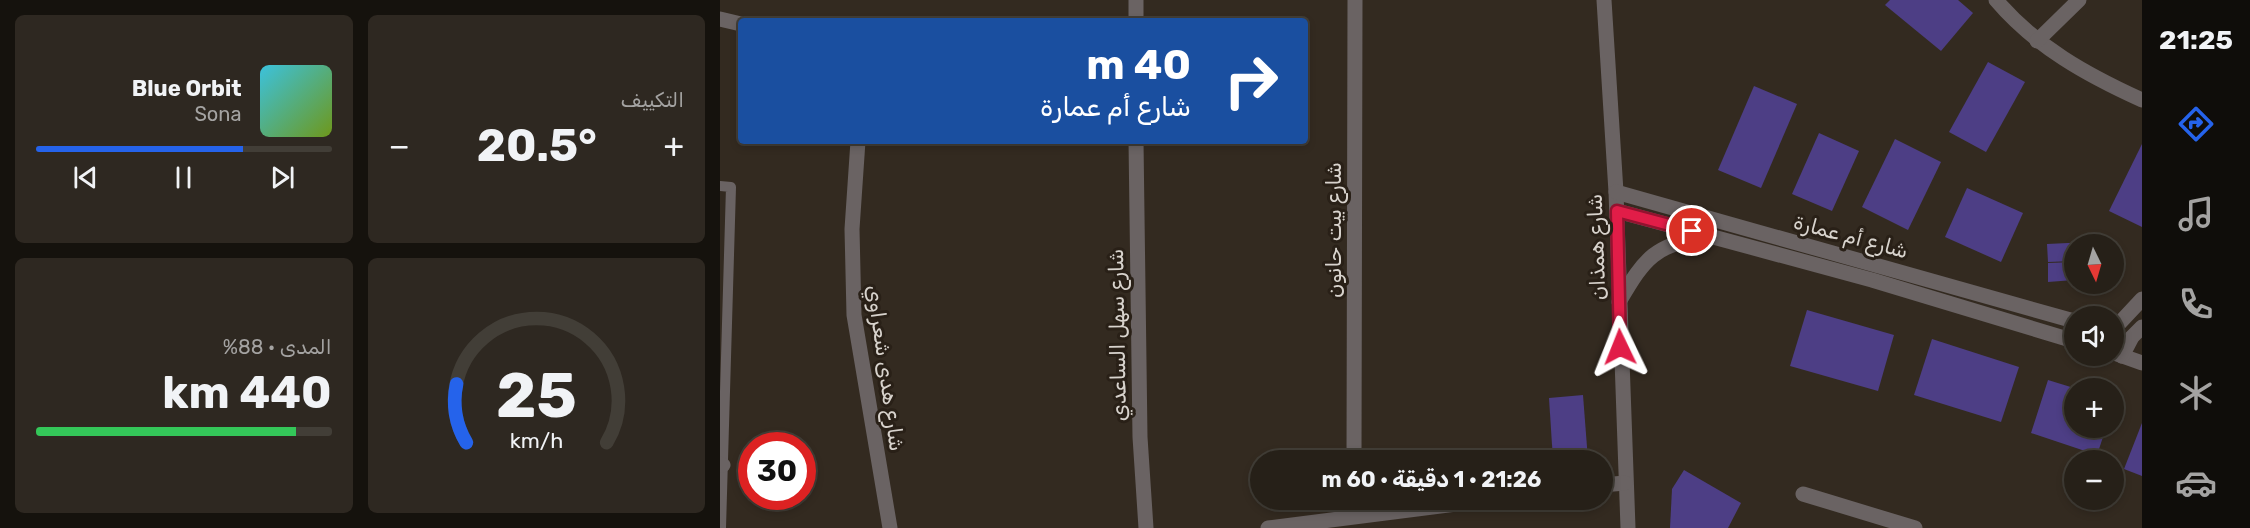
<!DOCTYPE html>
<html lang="ar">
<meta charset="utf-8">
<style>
:root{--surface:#262018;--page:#2e2821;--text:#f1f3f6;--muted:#a4a3a2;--line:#423e37;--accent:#2563eb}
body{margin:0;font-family:Rubik,Cairo,sans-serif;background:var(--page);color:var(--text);direction:rtl;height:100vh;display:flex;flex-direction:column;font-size:22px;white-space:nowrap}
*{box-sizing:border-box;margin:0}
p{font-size:20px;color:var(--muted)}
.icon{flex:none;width:33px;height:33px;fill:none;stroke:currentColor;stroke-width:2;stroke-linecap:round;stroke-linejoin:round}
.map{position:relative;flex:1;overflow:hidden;direction:ltr}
.sheet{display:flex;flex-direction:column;gap:15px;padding:15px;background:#15120d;width:720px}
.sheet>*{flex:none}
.top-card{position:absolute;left:18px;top:18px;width:570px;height:126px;border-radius:6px;box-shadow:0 3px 9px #0003,0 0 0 2px var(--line);direction:rtl;background:#1a4fa0;color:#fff;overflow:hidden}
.needle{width:39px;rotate:175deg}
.buttons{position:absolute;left:1344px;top:234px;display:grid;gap:12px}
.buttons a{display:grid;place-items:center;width:60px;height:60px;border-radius:50%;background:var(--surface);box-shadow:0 3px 9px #0003,0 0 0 2px var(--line);font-size:30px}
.speed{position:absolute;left:18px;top:432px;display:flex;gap:12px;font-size:30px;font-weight:700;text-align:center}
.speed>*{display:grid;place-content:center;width:78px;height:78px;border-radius:50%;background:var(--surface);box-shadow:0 3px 9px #0003,0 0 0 2px var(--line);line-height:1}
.speed .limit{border:9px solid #d22;background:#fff;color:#111}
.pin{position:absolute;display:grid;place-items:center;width:51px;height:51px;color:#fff;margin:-26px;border:3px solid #fff;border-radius:50%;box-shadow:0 2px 6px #0007}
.me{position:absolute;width:66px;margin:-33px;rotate:358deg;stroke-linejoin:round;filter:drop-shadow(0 0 4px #0008)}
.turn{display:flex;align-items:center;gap:21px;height:126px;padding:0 18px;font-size:27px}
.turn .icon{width:78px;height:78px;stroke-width:2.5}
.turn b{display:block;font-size:42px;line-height:51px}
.big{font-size:45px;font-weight:700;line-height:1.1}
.sheet .card{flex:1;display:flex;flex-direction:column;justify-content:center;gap:9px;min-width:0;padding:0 21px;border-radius:9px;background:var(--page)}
.sheet .dial{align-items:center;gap:0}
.dial svg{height:156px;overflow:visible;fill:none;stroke:var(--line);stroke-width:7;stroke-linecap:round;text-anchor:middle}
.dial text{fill:var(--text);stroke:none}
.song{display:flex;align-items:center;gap:18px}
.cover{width:72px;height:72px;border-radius:9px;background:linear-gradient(135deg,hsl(190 70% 55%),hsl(80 70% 35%))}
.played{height:6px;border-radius:3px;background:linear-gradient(90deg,var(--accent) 70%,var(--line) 70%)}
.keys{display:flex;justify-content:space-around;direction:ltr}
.heat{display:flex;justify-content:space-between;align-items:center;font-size:33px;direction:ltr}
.charge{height:9px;border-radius:4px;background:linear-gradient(90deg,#34c759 88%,var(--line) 0)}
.sheet .tiles{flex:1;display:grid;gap:15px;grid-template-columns:repeat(2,1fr)}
.trip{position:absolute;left:530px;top:450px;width:363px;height:60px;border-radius:30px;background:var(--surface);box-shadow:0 3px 9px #0003,0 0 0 2px var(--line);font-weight:700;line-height:60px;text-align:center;direction:rtl}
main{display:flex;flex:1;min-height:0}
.tabs{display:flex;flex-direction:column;width:108px;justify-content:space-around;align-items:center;background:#0f0d0a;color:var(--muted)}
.tabs .icon{width:42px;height:42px}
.tabs .on{color:var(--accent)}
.tabs b{font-size:27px;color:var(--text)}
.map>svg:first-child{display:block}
.building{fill:#4d3e85}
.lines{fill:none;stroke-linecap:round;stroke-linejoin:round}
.service{stroke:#6a6363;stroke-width:10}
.pedestrian{stroke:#6a6363;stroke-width:15}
.minor{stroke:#6a6363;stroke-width:15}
.tertiary{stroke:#6a6363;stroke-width:15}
.route-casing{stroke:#92132f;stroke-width:15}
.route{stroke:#e11d48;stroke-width:10}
.labels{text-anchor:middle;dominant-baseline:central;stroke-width:6;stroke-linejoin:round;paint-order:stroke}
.street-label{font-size:21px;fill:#d8d3cd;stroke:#292017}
</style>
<main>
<nav class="tabs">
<b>21:25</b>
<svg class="icon on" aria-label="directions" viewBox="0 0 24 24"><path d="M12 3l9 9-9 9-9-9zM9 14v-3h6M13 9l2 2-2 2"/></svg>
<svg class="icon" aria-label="music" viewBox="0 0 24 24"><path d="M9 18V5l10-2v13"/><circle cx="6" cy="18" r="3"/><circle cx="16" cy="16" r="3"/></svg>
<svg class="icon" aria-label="phone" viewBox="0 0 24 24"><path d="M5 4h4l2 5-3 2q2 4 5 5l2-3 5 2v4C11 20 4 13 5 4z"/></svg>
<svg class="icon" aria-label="climate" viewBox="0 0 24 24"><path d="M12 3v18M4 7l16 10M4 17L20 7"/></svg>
<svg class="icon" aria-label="car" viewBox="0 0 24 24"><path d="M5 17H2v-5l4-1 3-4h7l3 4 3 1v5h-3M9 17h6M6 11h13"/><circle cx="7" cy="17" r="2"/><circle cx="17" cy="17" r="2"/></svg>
</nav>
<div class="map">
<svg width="1422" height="528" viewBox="0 0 1422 528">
<rect width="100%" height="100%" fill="#332a20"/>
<g class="building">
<path d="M1170,0h68l15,13 -32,38 -56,-46z"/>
<path d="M1268,62l37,20 -39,70 -37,-20z"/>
<path d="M1034,86l43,18 -36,84 -43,-18z"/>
<path d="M1099,133l40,18 -27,60 -40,-17z"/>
<path d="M1175,139l46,23 -33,68 -46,-23z"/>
<path d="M1422,144v83l-33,-16z"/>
<path d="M1247,188l56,25 -22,49 -56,-25z"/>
<path d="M1390,241v3h-36v17l-26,1 -1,-18z"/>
<path d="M1354,262v18l-26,2v-19z"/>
<path d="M1087,310l87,25 -16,56 -88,-25z"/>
<path d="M1212,339l87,28 -18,55 -87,-27z"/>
<path d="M1328,380l26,8v40h32l-9,27 -66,-22z"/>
<path d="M863,395l5,65h-35l-4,-62z"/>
<path d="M1422,423v53l-18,-7z"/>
<path d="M964,470l57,33 -13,25h-58l2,-39z"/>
</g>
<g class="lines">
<path class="service" d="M0,186l11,1 -10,341"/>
<path class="pedestrian" d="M0,464l3,1"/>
<g class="minor">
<path d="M416,0v21"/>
<path d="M884,0l12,192 12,336"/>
<path d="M1276,0c40,47 91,75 146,100"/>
<path d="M0,19l21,5"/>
<path d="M1317,41l42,-41"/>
<path d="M138,141l-6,88 2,86 36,213"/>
<path d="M416,141l4,296 6,91"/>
<path d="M634,460l1,-460"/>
<path d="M882,485l23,-2"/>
<path d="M1083,494l112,34"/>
<path d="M548,528l220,-28"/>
</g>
<g class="tertiary">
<path d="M896,192l458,129"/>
<path d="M897,211l255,69 202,61"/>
<path d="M899,302c27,-46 35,-56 88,-66"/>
<path d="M1394,329l28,-30"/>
<path d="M1394,353l28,10"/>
<path d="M1402,356l10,-19 10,-10"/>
</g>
</g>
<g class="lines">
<g class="route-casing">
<path id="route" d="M900,347l-3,-136 75,20"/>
</g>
<use href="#route" class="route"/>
</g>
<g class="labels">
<g class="street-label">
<text transform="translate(613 230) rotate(-90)">شارع بيت حانون</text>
<text transform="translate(1131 236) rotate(15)">شارع أم عمارة</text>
<text transform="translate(876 247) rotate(-92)">شارع همذان</text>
<text transform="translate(397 335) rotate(-91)">شارع سهل الساعدي</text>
<text transform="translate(166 368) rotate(82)">شارع هدى شعراوي</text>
</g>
</g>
</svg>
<div class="buttons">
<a><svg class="needle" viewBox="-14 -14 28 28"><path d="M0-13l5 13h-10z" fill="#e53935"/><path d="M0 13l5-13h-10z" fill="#a4a3a2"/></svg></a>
<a><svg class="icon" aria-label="sound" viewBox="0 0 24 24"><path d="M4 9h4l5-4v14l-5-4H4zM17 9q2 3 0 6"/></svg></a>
<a>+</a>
<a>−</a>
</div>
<div class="speed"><div class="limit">30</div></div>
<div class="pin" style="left:972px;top:231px;background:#d93025"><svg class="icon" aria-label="arrive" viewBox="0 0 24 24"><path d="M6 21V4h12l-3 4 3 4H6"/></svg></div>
<svg class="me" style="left:900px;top:347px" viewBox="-20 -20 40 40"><path d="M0-17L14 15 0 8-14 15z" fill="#e11d48" stroke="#fff" stroke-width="4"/></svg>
<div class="trip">21:26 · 1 دقيقة · 60 m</div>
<div class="top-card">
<div class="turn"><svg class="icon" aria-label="right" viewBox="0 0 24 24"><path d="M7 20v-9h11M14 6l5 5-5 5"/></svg><div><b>40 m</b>شارع أم عمارة</div></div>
</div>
</div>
<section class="sheet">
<div class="tiles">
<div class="card"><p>التكييف</p>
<div class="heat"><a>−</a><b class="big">20.5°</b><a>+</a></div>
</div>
<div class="card">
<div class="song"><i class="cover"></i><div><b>Blue Orbit</b><p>Sona</p></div></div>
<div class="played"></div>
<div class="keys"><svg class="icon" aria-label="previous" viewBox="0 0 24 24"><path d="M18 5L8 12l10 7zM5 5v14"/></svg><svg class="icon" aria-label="pause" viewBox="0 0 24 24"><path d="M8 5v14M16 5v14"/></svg><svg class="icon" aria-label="next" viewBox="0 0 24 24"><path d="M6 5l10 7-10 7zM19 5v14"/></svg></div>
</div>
<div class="card dial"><svg viewBox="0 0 100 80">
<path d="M14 69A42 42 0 1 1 86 69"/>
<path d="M14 69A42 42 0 0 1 9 39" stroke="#2563eb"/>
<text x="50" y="56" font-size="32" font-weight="700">25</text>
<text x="50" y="72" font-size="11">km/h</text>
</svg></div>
<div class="card"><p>المدى · 88%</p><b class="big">440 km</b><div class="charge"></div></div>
</div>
</section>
</main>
